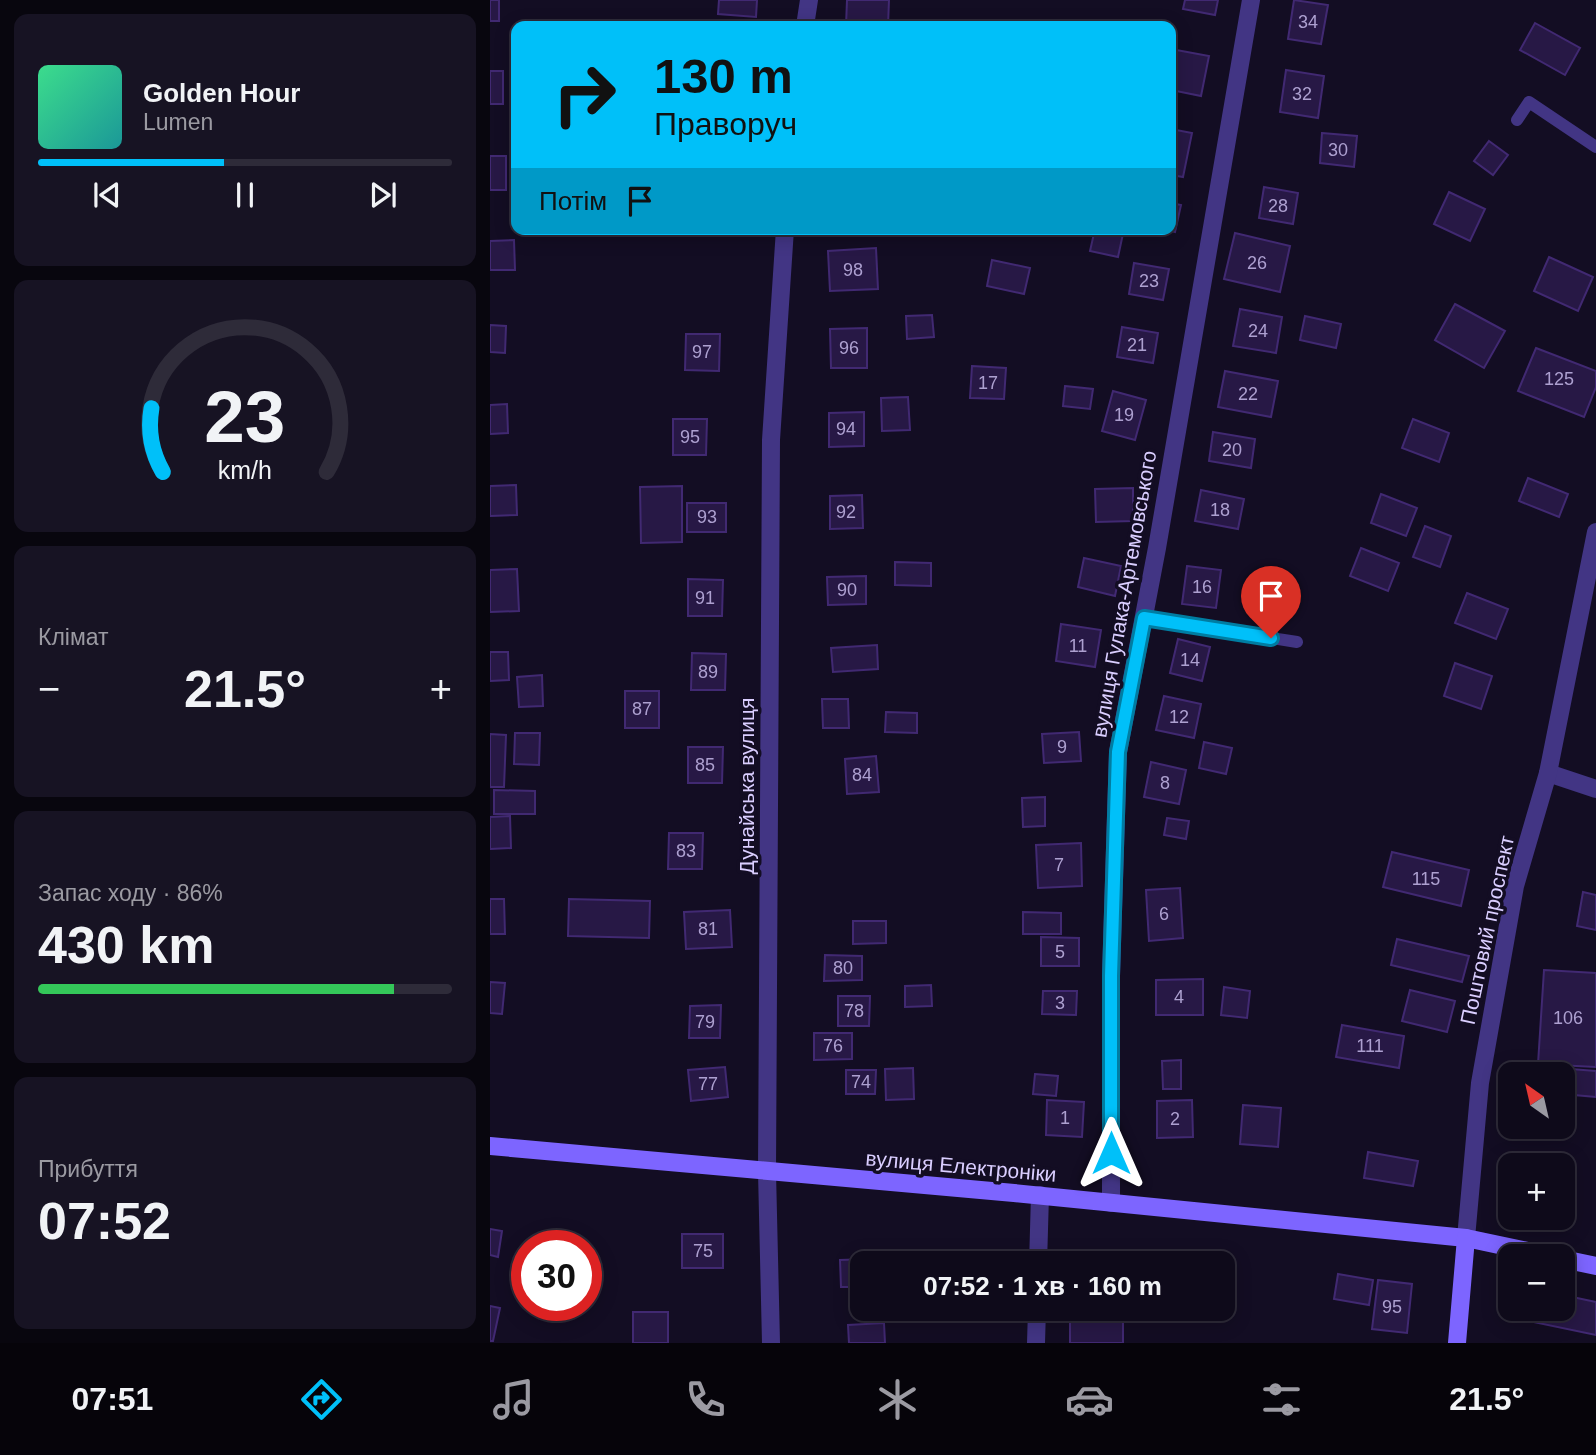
<!DOCTYPE html>
<html lang="uk">
<meta charset="utf-8">
<style>
:root{--surface:#0e0a1a;--page:#171323;--text:#f1f3f6;--muted:#9b9aa2;--line:#2e2b39;--accent:#00c0f9}
body{margin:0;font-family:Helvetica,sans-serif;background:var(--page);color:var(--text);height:100vh;display:flex;flex-direction:column;font-size:26px;white-space:nowrap}
*{box-sizing:border-box;margin:0}
p{font-size:23px;color:var(--muted)}
.icon{flex:none;width:38px;height:38px;fill:none;stroke:currentColor;stroke-width:2;stroke-linecap:round;stroke-linejoin:round}
.map{position:relative;flex:1;overflow:hidden}
.panel{display:flex;flex-direction:column;gap:14px;padding:14px;background:#08060e;width:490px}
.panel>*{flex:none}
.hud{position:absolute;left:21px;top:21px;width:665px;height:214px;border-radius:14px;box-shadow:0 4px 18px #0003,0 0 0 2px var(--line);background:#00c0f9;color:#111;overflow:hidden}
.needle{width:46px;rotate:326deg}
.fabs{position:absolute;left:1008px;top:1062px;display:grid;gap:14px}
.fabs a{display:grid;place-items:center;width:77px;height:77px;border-radius:14px;background:var(--surface);box-shadow:0 4px 18px #0003,0 0 0 2px var(--line);font-size:35px}
.speed{position:absolute;left:21px;top:1230px;display:flex;gap:14px;font-size:35px;font-weight:700;text-align:center}
.speed>*{display:grid;place-content:center;width:91px;height:91px;border-radius:50%;background:var(--surface);box-shadow:0 4px 18px #0003,0 0 0 2px var(--line);line-height:1}
.speed .limit{border:10px solid #d22;background:#fff;color:#111}
.pin{position:absolute;display:grid;place-items:center;width:60px;height:60px;color:#fff;margin:-72px -30px;border-radius:50% 50% 50% 0;rotate:-45deg;box-shadow:0 0 7px #0007}
.pin .icon{rotate:45deg}
.me{position:absolute;width:77px;margin:-38px;rotate:0deg;stroke-linejoin:round;filter:drop-shadow(0 0 5px #0008)}
.turn{display:flex;align-items:center;gap:24px;height:147px;padding:0 28px;font-size:32px}
.turn .icon{width:91px;height:91px;stroke-width:2.5}
.turn b{display:block;font-size:49px;line-height:60px}
.then{display:flex;align-items:center;height:66px;padding:0 28px;background:#0003;gap:14px;font-size:26px}
.big{font-size:52px;font-weight:600;line-height:1.1}
.panel .tile{flex:1;display:flex;flex-direction:column;justify-content:center;gap:10px;min-width:0;padding:0 24px;border-radius:14px;background:var(--page)}
.panel .dial{align-items:center;gap:0}
.dial svg{height:182px;overflow:visible;fill:none;stroke:var(--line);stroke-width:7;stroke-linecap:round;text-anchor:middle}
.dial text{fill:var(--text);stroke:none}
.song{display:flex;align-items:center;gap:21px}
.cover{width:84px;height:84px;border-radius:10px;background:linear-gradient(135deg,hsl(150 70% 55%),hsl(180 70% 35%))}
.played{height:7px;border-radius:4px;background:linear-gradient(90deg,var(--accent) 45%,var(--line) 45%)}
.keys{display:flex;justify-content:space-around;direction:ltr}
.heat{display:flex;justify-content:space-between;align-items:center;font-size:38px;direction:ltr}
.charge{height:10px;border-radius:5px;background:linear-gradient(90deg,#34c759 86%,var(--line) 0)}
.trip{position:absolute;left:360px;top:1251px;width:385px;height:70px;border-radius:14px;background:var(--surface);box-shadow:0 4px 18px #0003,0 0 0 2px var(--line);font-weight:600;line-height:70px;text-align:center}
.tab-bar{display:flex;height:112px;justify-content:space-around;align-items:center;background:#06040a;color:var(--muted)}
.tab-bar .icon{width:49px;height:49px}
.tab-bar .selected{color:var(--accent)}
.tab-bar b{font-size:32px;color:var(--text)}
main{display:flex;flex:1;min-height:0}
.map>svg:first-child{display:block}
.building{fill:#271845;stroke:#412972;stroke-width:2}
.lines{fill:none;stroke-linecap:round;stroke-linejoin:round}
.lane{stroke:#423584;stroke-width:12}
.street{stroke:#423584;stroke-width:18}
.secondary{stroke:#7d65ff;stroke-width:18}
.route-casing{stroke:#007da2;stroke-width:18}
.route{stroke:#00c0f9;stroke-width:12}
.labels{text-anchor:middle;dominant-baseline:central;stroke-width:7;stroke-linejoin:round;paint-order:stroke}
.number-label{font-size:18px;fill:#ada0d0}
.street-label{font-size:21px;fill:#daceff;stroke:#130d23}
</style>
<main>
<section class="panel">
<div class="tile">
<div class="song"><i class="cover"></i><div><b>Golden Hour</b><p>Lumen</p></div></div>
<div class="played"></div>
<div class="keys"><svg class="icon" aria-label="previous" viewBox="0 0 24 24"><path d="M18 5L8 12l10 7zM5 5v14"/></svg><svg class="icon" aria-label="pause" viewBox="0 0 24 24"><path d="M8 5v14M16 5v14"/></svg><svg class="icon" aria-label="next" viewBox="0 0 24 24"><path d="M6 5l10 7-10 7zM19 5v14"/></svg></div>
</div>
<div class="tile dial"><svg viewBox="0 0 100 80">
<path d="M14 69A42 42 0 1 1 86 69"/>
<path d="M14 69A42 42 0 0 1 9 41" stroke="#00c0f9"/>
<text x="50" y="56" font-size="32" font-weight="700">23</text>
<text x="50" y="72" font-size="11">km/h</text>
</svg></div>
<div class="tile"><p>Клімат</p>
<div class="heat"><a>−</a><b class="big">21.5°</b><a>+</a></div>
</div>
<div class="tile"><p>Запас ходу · 86%</p><b class="big">430 km</b><div class="charge"></div></div>
<div class="tile"><p>Прибуття</p><b class="big">07:52</b></div>
</section>
<div class="map">
<svg width="1106" height="1343" viewBox="0 0 1106 1343">
<rect width="100%" height="100%" fill="#130d23"/>
<g class="building">
<rect x="0" y="0" width="9" height="21"/>
<path d="M229,0h38l-1,17 -38,-3z"/>
<path d="M357,0h42l-1,26h-42z"/>
<path d="M695,0h33l-3,15 -32,-6z"/>
<path d="M804,0l34,5 -7,39 -33,-5z"/>
<path d="M1045,23l45,25 -15,27 -45,-25z"/>
<path d="M681,49l38,7 -8,40 -30,-6z"/>
<path d="M796,70l38,6 -6,42 -38,-6z"/>
<rect x="0" y="71" width="13" height="33"/>
<path d="M681,129l21,4 -9,44 -12,-2z"/>
<path d="M832,133l35,3 -3,31 -34,-4z"/>
<path d="M999,141l19,14 -15,20 -19,-14z"/>
<rect x="0" y="156" width="16" height="34"/>
<path d="M774,187l34,6 -5,31 -34,-6z"/>
<path d="M959,192l36,17 -15,32 -36,-17z"/>
<path d="M681,203l10,2 -6,27 -10,-3h6z"/>
<path d="M605,229h29l-6,28 -28,-6z"/>
<path d="M745,233l55,13 -10,46 -56,-13z"/>
<path d="M24,240l1,30h-25v-29z"/>
<path d="M386,248l2,41 -48,2 -2,-40z"/>
<path d="M1059,257l44,20 -15,34 -44,-20z"/>
<path d="M502,260l38,8 -6,26 -37,-8z"/>
<path d="M644,263l35,6 -6,31 -34,-6z"/>
<path d="M965,304l50,27 -21,37 -49,-28z"/>
<path d="M750,309l42,8 -6,36 -43,-7z"/>
<path d="M442,315l2,22 -27,2 -1,-23z"/>
<path d="M815,316l36,8 -5,24 -36,-8z"/>
<path d="M0,325l16,1 -1,27 -15,-1z"/>
<path d="M632,327l36,6 -5,30 -36,-6z"/>
<path d="M377,328v40h-36l-1,-39z"/>
<path d="M196,334h34l-1,37 -34,-1z"/>
<path d="M1046,348l60,23v16l-12,30 -66,-26z"/>
<path d="M482,366l34,2 -2,31 -34,-1z"/>
<path d="M735,371l53,10 -7,36 -53,-10z"/>
<path d="M575,386l28,3 -3,20 -27,-3z"/>
<path d="M623,391l33,9 -11,40 -33,-9z"/>
<path d="M418,397l2,33 -28,1 -1,-33z"/>
<path d="M17,404l1,29 -18,1v-29z"/>
<path d="M374,412v34l-35,1v-34z"/>
<path d="M183,419h34l-1,36h-33z"/>
<path d="M923,419l36,14 -10,29 -37,-14z"/>
<path d="M723,432l42,7 -4,29 -42,-7z"/>
<path d="M1038,478l40,16 -9,23 -40,-16z"/>
<path d="M26,485l1,30 -27,1v-30z"/>
<path d="M192,486v56l-41,1 -1,-56z"/>
<path d="M643,488v33l-37,1 -1,-33z"/>
<path d="M711,490l43,9 -6,30 -43,-8z"/>
<path d="M891,494l36,14 -11,28 -35,-13z"/>
<path d="M372,495l1,33 -33,1v-33z"/>
<rect x="197" y="503" width="39" height="29"/>
<path d="M935,526l26,10 -11,31 -27,-10z"/>
<path d="M871,548l38,15 -11,28 -38,-15z"/>
<path d="M594,558l37,8 -6,30 -37,-9z"/>
<path d="M405,562l36,1v23l-36,-1z"/>
<path d="M697,566l34,4 -5,38 -34,-4z"/>
<path d="M27,569l2,42 -29,1v-42z"/>
<path d="M376,576v28l-38,1 -1,-28z"/>
<path d="M198,579l35,1 -1,36h-34z"/>
<path d="M977,593l41,16 -12,30 -41,-16z"/>
<path d="M571,624l40,6 -6,37 -39,-6z"/>
<path d="M688,639l32,8 -8,34 -32,-8z"/>
<path d="M387,645l1,24 -45,3 -2,-24z"/>
<path d="M0,652h18l1,28 -19,1z"/>
<path d="M202,653l34,1 -1,36h-34z"/>
<path d="M965,663l37,13 -11,33 -37,-13z"/>
<path d="M52,675l1,31 -24,1 -2,-30z"/>
<rect x="135" y="691" width="34" height="37"/>
<path d="M674,696l37,8 -7,34 -38,-8z"/>
<path d="M332,699h26l1,29h-26z"/>
<path d="M396,712l31,1v20l-32,-1z"/>
<path d="M589,732l2,29 -37,2 -2,-29z"/>
<path d="M25,733h25l-1,32 -25,-1z"/>
<path d="M0,734l16,1 -2,52h-14z"/>
<path d="M714,742l28,6 -6,26 -27,-6z"/>
<path d="M198,747h35l-1,36h-34z"/>
<path d="M386,756l3,36 -32,2 -2,-35z"/>
<path d="M661,762l35,8 -7,34 -35,-7z"/>
<path d="M4,790l41,1v23h-41z"/>
<path d="M555,797v29l-22,1 -1,-29z"/>
<path d="M20,816l1,32 -21,1v-32z"/>
<path d="M677,818l22,3 -3,18 -22,-4z"/>
<path d="M179,833h34l-1,36h-34z"/>
<path d="M591,843l1,43 -44,2 -2,-43z"/>
<path d="M902,852l77,18 -8,36 -78,-19z"/>
<path d="M690,888l3,50 -34,3 -3,-51z"/>
<path d="M1093,892l13,3v35l-19,-4z"/>
<path d="M0,899h14l1,35h-15z"/>
<path d="M79,899l81,2 -1,37 -81,-2z"/>
<path d="M240,910l2,37 -46,2 -2,-37z"/>
<path d="M533,912l38,1v21h-38z"/>
<path d="M363,921h33v22l-33,1z"/>
<path d="M551,937l38,1v28h-38z"/>
<path d="M907,939l72,17 -7,26 -71,-17z"/>
<path d="M335,955l37,1v24l-38,1z"/>
<path d="M1054,970l52,3v94l-58,-3z"/>
<path d="M713,979v36h-47v-35z"/>
<path d="M0,982l15,1 -3,31 -12,-1z"/>
<path d="M441,985l1,21 -27,1v-21z"/>
<path d="M734,987l26,4 -3,27 -26,-3z"/>
<path d="M920,990l45,11 -8,31 -45,-11z"/>
<path d="M553,991h34l-1,24 -34,-1z"/>
<path d="M348,996h32l-1,30h-31z"/>
<path d="M231,1005l-1,33h-31l1,-32z"/>
<path d="M852,1025l62,11 -5,32 -63,-11z"/>
<path d="M324,1033h38v26l-38,1z"/>
<path d="M691,1060v29h-18l-1,-28z"/>
<path d="M235,1067l3,30 -37,4 -3,-31z"/>
<path d="M423,1068l1,31 -28,1 -1,-31z"/>
<path d="M1068,1068l38,3v26l-33,-3v-20h-5z"/>
<path d="M356,1070h30l-1,24h-29z"/>
<path d="M545,1074l23,2 -2,20 -23,-2z"/>
<path d="M557,1100l37,2 -2,35 -36,-2z"/>
<path d="M702,1100l1,37 -36,1v-37z"/>
<path d="M753,1105l38,3 -3,39 -38,-3z"/>
<path d="M878,1152l50,9 -5,25 -49,-8z"/>
<path d="M1073,1174l8,1 -4,22 -4,-1z"/>
<path d="M0,1229l12,2 -4,26 -8,-2z"/>
<rect x="192" y="1234" width="41" height="34"/>
<path d="M380,1259v5h-7v23h-22l-1,-27z"/>
<path d="M848,1274l35,6 -4,25 -35,-6z"/>
<path d="M888,1280l34,4 -5,49 -35,-4z"/>
<path d="M1073,1295l33,7v33l-82,-17 2,-9h47z"/>
<path d="M0,1306l10,2 -7,33h-3z"/>
<rect x="580" y="1309" width="53" height="34"/>
<rect x="143" y="1312" width="35" height="31"/>
<path d="M394,1323l1,20h-36l-1,-18z"/>
</g>
<g class="lines">
<g class="lane">
<path d="M1027,120l12,-18 67,45"/>
<path d="M654,618l153,24"/>
</g>
<g class="street">
<path d="M315,26l4,-26"/>
<path d="M1058,773l48,16"/>
<path d="M621,1203v-227l7,-224 39,-204 94,-548"/>
<path d="M976,1238l14,-155 35,-197 33,-113 48,-241"/>
<path d="M548,1264l2,-69"/>
<path d="M281,1343l-4,-171 4,-732 14,-211"/>
<path d="M546,1343l1,-34"/>
</g>
<g class="secondary">
<path d="M0,1146l524,47 452,45 85,18"/>
<path d="M1073,1259l33,7"/>
<path d="M967,1343l9,-105"/>
</g>
</g>
<g class="lines">
<g class="route-casing">
<path id="route" d="M621,1153v-177l7,-224 26,-134 127,20"/>
</g>
<use href="#route" class="route"/>
</g>
<g class="labels">
<g class="number-label">
<text x="818" y="22">34</text>
<text x="812" y="94">32</text>
<text x="848" y="150">30</text>
<text x="788" y="206">28</text>
<text x="767" y="263">26</text>
<text x="363" y="270">98</text>
<text x="659" y="281">23</text>
<text x="768" y="331">24</text>
<text x="647" y="345">21</text>
<text x="359" y="348">96</text>
<text x="212" y="352">97</text>
<text x="1069" y="379">125</text>
<text x="498" y="383">17</text>
<text x="758" y="394">22</text>
<text x="634" y="415">19</text>
<text x="356" y="429">94</text>
<text x="200" y="437">95</text>
<text x="742" y="450">20</text>
<text x="730" y="510">18</text>
<text x="356" y="512">92</text>
<text x="217" y="517">93</text>
<text x="712" y="587">16</text>
<text x="357" y="590">90</text>
<text x="215" y="598">91</text>
<text x="588" y="646">11</text>
<text x="700" y="660">14</text>
<text x="218" y="672">89</text>
<text x="152" y="709">87</text>
<text x="689" y="717">12</text>
<text x="572" y="747">9</text>
<text x="215" y="765">85</text>
<text x="372" y="775">84</text>
<text x="675" y="783">8</text>
<text x="196" y="851">83</text>
<text x="569" y="865">7</text>
<text x="936" y="879">115</text>
<text x="674" y="914">6</text>
<text x="218" y="929">81</text>
<text x="570" y="952">5</text>
<text x="353" y="968">80</text>
<text x="689" y="997">4</text>
<text x="570" y="1003">3</text>
<text x="364" y="1011">78</text>
<text x="1078" y="1018">106</text>
<text x="215" y="1022">79</text>
<text x="343" y="1046">76</text>
<text x="880" y="1046">111</text>
<text x="371" y="1082">74</text>
<text x="218" y="1084">77</text>
<text x="575" y="1118">1</text>
<text x="685" y="1119">2</text>
<text x="213" y="1251">75</text>
<text x="902" y="1307">95</text>
</g>
<g class="street-label">
<text transform="translate(634 594) rotate(-80)">вулиця Гулака-Артемовського</text>
<text transform="translate(256 786) rotate(-90)">Дунайська вулиця</text>
<text transform="translate(997 930) rotate(-78)">Поштовий проспект</text>
<text transform="translate(471 1166) rotate(5)">вулиця Електроніки</text>
</g>
</g>
</svg>
<div class="fabs">
<a><svg class="needle" viewBox="-14 -14 28 28"><path d="M0-13l5 13h-10z" fill="#e53935"/><path d="M0 13l5-13h-10z" fill="#9b9aa2"/></svg></a>
<a>+</a>
<a>−</a>
</div>
<div class="speed"><div class="limit">30</div></div>
<div class="pin" style="left:781px;top:638px;background:#d93025"><svg class="icon" aria-label="arrive" viewBox="0 0 24 24"><path d="M6 21V4h12l-3 4 3 4H6"/></svg></div>
<svg class="me" style="left:621px;top:1153px" viewBox="-20 -20 40 40"><path d="M0-17L14 15 0 8-14 15z" fill="#00c0f9" stroke="#fff" stroke-width="4"/></svg>
<div class="trip">07:52 · 1 хв · 160 m</div>
<div class="hud">
<div class="turn"><svg class="icon" aria-label="right" viewBox="0 0 24 24"><path d="M7 20v-9h11M14 6l5 5-5 5"/></svg><div><b>130 m</b>Праворуч</div></div>
<div class="then">Потім<svg class="icon" aria-label="arrive" viewBox="0 0 24 24"><path d="M6 21V4h12l-3 4 3 4H6"/></svg></div>
</div>
</div>
</main>
<nav class="tab-bar">
<b>07:51</b>
<svg class="icon selected" aria-label="directions" viewBox="0 0 24 24"><path d="M12 3l9 9-9 9-9-9zM9 14v-3h6M13 9l2 2-2 2"/></svg>
<svg class="icon" aria-label="music" viewBox="0 0 24 24"><path d="M9 18V5l10-2v13"/><circle cx="6" cy="18" r="3"/><circle cx="16" cy="16" r="3"/></svg>
<svg class="icon" aria-label="phone" viewBox="0 0 24 24"><path d="M5 4h4l2 5-3 2q2 4 5 5l2-3 5 2v4C11 20 4 13 5 4z"/></svg>
<svg class="icon" aria-label="climate" viewBox="0 0 24 24"><path d="M12 3v18M4 7l16 10M4 17L20 7"/></svg>
<svg class="icon" aria-label="car" viewBox="0 0 24 24"><path d="M5 17H2v-5l4-1 3-4h7l3 4 3 1v5h-3M9 17h6M6 11h13"/><circle cx="7" cy="17" r="2"/><circle cx="17" cy="17" r="2"/></svg>
<svg class="icon" aria-label="filters" viewBox="0 0 24 24"><path d="M4 7h16M4 17h16"/><circle cx="9" cy="7" r="2"/><circle cx="15" cy="17" r="2"/></svg>
<b>21.5°</b>
</nav>
